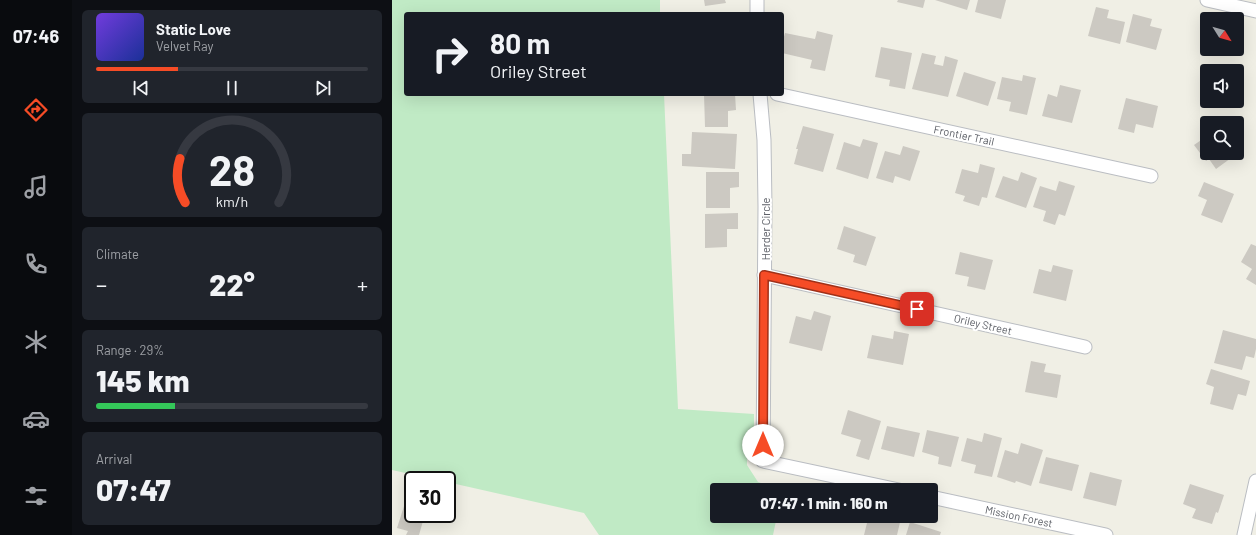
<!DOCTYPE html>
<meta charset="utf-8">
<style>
:root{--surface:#171b24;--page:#20242c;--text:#f1f3f6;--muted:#9ea1a6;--line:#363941;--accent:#f64c26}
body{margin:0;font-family:Barlow,sans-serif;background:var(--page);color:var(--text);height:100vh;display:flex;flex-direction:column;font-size:15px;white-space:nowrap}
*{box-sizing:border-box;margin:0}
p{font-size:13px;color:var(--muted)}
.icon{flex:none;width:22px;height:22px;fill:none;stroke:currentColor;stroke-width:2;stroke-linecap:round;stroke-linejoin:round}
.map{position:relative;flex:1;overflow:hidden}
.sheet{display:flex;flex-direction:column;gap:10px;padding:10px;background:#0d0f14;width:320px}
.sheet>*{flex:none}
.banner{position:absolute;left:12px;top:12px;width:380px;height:84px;border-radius:4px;box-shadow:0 4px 16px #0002;background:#171b24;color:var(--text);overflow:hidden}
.needle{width:26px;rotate:127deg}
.fabs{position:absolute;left:808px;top:12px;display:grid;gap:8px}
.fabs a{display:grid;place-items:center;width:44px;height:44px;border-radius:4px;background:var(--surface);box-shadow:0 4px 16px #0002;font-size:20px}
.speed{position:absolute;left:12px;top:471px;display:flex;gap:8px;font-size:20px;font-weight:700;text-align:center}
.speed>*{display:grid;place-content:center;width:52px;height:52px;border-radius:50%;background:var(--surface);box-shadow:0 4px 16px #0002;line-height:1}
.speed .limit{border:2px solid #111;border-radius:6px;background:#fff;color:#111}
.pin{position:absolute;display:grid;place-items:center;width:34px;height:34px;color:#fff;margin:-17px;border-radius:8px;box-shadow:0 2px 6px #0006}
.me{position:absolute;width:44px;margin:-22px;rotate:0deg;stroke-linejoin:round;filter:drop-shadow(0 0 3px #0008)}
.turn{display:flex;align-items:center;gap:14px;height:84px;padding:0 20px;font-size:18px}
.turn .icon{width:52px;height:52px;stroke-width:2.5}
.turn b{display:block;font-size:28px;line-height:34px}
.big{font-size:30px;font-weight:800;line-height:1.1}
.sheet .tile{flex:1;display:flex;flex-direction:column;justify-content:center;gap:6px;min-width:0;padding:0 14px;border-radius:6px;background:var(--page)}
.sheet .dial{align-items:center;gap:0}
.dial svg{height:104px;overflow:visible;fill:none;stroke:var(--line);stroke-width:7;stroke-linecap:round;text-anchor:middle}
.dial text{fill:var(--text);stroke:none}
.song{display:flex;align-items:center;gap:12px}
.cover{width:48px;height:48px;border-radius:6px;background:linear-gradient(135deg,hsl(260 70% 55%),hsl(230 70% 35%))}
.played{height:4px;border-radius:2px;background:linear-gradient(90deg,var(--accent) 30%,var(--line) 30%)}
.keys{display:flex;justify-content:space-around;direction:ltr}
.heat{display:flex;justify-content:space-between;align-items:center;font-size:22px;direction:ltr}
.charge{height:6px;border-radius:3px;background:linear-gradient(90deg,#34c759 29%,var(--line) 0)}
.trip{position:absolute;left:318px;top:483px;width:228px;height:40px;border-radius:4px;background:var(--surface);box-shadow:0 4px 16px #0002;font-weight:800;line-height:40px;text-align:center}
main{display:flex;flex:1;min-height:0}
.menu{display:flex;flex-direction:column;width:72px;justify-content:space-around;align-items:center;background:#090b0e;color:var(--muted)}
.menu .icon{width:28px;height:28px}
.menu .on{color:var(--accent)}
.menu b{font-size:18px;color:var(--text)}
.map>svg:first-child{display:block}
.green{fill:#c0eac5}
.building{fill:#ccc9c2}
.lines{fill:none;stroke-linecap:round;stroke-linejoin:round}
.street-casing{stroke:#babdc2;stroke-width:15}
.street{stroke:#fff;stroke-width:13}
.route-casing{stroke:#a03119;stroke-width:10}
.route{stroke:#f64c26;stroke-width:7}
.labels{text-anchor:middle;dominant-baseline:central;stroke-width:4;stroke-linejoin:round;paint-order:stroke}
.street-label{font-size:11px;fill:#5d6067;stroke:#fff}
</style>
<main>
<nav class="menu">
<b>07:46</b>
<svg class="icon on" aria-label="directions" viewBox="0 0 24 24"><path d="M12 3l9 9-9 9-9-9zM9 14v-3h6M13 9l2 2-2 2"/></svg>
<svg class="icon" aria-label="music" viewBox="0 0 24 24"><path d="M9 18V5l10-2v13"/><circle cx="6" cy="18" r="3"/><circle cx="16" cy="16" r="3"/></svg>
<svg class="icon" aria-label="phone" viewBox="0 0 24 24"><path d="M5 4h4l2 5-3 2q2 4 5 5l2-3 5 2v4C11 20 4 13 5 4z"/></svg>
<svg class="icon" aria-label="climate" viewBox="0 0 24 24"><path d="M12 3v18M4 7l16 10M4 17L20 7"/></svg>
<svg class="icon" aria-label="car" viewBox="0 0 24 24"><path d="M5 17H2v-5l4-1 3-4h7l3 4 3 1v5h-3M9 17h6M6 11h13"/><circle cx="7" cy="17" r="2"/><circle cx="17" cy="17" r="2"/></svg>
<svg class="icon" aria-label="filters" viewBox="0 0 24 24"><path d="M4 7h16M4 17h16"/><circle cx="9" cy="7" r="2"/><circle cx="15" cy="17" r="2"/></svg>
</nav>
<section class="sheet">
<div class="tile">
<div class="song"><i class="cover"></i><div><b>Static Love</b><p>Velvet Ray</p></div></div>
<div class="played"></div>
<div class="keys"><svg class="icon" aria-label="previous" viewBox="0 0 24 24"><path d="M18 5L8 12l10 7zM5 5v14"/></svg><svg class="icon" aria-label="pause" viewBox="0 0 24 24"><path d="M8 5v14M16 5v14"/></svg><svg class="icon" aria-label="next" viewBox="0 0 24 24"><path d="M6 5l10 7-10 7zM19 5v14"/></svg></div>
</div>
<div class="tile dial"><svg viewBox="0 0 100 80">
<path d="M14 69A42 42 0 1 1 86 69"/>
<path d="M14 69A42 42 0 0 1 10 35" stroke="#f64c26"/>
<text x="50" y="56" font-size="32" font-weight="700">28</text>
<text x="50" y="72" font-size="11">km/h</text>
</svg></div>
<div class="tile"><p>Climate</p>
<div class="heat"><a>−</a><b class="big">22°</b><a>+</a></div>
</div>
<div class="tile"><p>Range · 29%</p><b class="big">145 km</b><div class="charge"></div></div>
<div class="tile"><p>Arrival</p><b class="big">07:47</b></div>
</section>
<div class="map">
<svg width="864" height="535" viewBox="0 0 864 535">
<rect width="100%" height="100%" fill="#f0efe5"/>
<path class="green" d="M0,0h268v14h-254v80h258l14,315 76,5v17l-7,10v24l11,17 23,8h-64v26h60l-4,19h-174l-15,-22 -137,-31v-2h-10l-45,-10z"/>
<g class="building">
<path d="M312,0h21l1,3 -21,3z"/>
<path d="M506,0h27l-2,8 -26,-6z"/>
<path d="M543,0h35l-3,10z"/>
<path d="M586,0h28l-5,19 -26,-7z"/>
<path d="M704,7l13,3 -2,8 18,4 -5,22 -32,-8z"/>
<path d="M741,14l19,5 -2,7 12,3 -6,21 -30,-8z"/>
<path d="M425,31l16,4 -8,36 -15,-3 2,-8 -30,-7v-9l3,-11 30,6z"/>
<path d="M489,47l31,6 -7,36 -16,-3 1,-6 -15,-3z"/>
<path d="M530,53l14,3 -2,8 9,2 2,-10 13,4 -10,37 -36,-8z"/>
<path d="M572,72l32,10 -8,24 -32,-10z"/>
<path d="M631,75l13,3 -9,37 -18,-4 2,-9 -14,-3 5,-22 20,4z"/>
<path d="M668,85l21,5 -9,33 -30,-7 6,-22 9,3z"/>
<path d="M312,94h31l1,16 -8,1v16h-23z"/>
<path d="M734,98l32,8 -5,22 -17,-4 -2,9 -16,-4z"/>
<path d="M411,126l31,8 -11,38 -29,-8 4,-15h-2z"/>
<path d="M300,132l45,2 -2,35 -53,-3v-12h9z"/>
<path d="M815,136v17h30v-10l5,7 -26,19 -7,-10 -3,2 -12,-16z"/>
<path d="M471,139l15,4 -10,36 -32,-10 8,-27 16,5z"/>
<path d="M511,146l17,5 -10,30 -15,-5 -2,7 -17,-5 9,-27 15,4z"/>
<path d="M588,164l15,4 -8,30 -5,-1 -3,9 -16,-5 2,-5 -10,-3 7,-24 16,4z"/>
<path d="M314,172h33v15l-9,1v20h-24z"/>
<path d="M629,172l16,6 -11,30 -31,-11 8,-21 15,5z"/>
<path d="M667,181l16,5 -10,30 -6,-2 -4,11 -12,-4 3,-10 -13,-4 7,-21 16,5z"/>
<path d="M812,182l30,12 -12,29 -21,-8 6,-15 -9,-4z"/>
<path d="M346,213v16h-11v18l-22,1v-34z"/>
<path d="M452,226l32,11 -10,29 -13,-4 2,-7 -18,-6z"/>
<path d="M859,244l5,2v39l-10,-6 6,-10 -11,-7z"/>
<path d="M568,252l33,8 -8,30 -18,-4 2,-9 -14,-3z"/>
<path d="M661,265l20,5 -7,31 -33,-8 6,-24 12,3z"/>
<path d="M422,311l17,5 -9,35 -33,-8 7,-27 15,4z"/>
<path d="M831,330l33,9v10l-2,9 -8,-2 -4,14 -28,-7z"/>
<path d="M502,331l15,3 -6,31 -36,-7 5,-23 21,4z"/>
<path d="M639,361l15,3 -2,8 17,3 -4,23 -32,-6z"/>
<path d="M819,369l39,12 -4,15 -8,-2 -5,16 -23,-6 4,-17 -8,-3z"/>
<path d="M456,410l33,11 -12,39 -13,-4 5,-16 -20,-6z"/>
<path d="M495,426l33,7 -6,24 -33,-8z"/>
<path d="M535,430l32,7 -8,30 -13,-3 1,-7 -17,-5z"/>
<path d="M592,433l18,5 -10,39 -18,-4 2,-8 -15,-4 6,-23 15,4z"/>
<path d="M629,443l22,7 -12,36 -15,-5 -1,2 -18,-6 8,-27 13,4z"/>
<path d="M654,457l33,8 -7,26 -33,-8z"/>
<path d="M698,472l32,8 -6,26 -33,-8z"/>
<path d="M798,484l34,11 -6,18 -2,-1 -4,12 -20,-6 4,-9 -13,-5z"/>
<path d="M14,500l7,2v12h12l-6,21h-13l2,-4 -11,-3z"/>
<path d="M490,516h12l7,2 -4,17h-33l4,-16 12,4z"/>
<path d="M518,522l31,10 -1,3h-34z"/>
</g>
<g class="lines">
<g class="street-casing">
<g id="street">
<path d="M815,0l49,11"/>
<path d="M365,14v-14"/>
<path d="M368,94l4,46 1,67 -2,254 136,29"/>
<path d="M385,94l374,82"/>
<path d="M372,275l321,72"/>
<path d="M539,497l175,38"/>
<path d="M852,535l12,-54"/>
</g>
</g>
<use href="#street" class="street"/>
</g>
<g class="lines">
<g class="route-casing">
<path id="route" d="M371,445l1,-170 153,34"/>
</g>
<use href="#route" class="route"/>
</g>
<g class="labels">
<g class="street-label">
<text transform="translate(572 135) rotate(12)">Frontier Trail</text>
<text transform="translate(373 229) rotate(-90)">Herder Circle</text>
<text transform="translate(591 324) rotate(13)">Oriley Street</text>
<text transform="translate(627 516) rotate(12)">Mission Forest</text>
</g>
</g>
</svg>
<div class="fabs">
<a><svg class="needle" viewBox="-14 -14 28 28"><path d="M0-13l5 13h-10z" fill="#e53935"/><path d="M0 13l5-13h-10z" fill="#9ea1a6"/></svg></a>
<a><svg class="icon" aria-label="sound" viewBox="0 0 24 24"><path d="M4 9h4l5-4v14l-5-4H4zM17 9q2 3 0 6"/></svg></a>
<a><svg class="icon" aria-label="search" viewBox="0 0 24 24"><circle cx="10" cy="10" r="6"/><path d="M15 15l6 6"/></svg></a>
</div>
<div class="speed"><div class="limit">30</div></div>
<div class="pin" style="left:525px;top:309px;background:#d93025"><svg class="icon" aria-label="arrive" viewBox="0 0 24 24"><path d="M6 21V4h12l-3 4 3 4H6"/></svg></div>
<svg class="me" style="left:371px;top:445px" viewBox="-20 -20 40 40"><circle r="19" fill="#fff"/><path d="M0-13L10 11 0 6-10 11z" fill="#f64c26"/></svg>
<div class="trip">07:47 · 1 min · 160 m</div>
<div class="banner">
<div class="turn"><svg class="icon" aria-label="right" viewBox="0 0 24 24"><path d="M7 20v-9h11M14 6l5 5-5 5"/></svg><div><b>80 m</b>Oriley Street</div></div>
</div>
</div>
</main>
